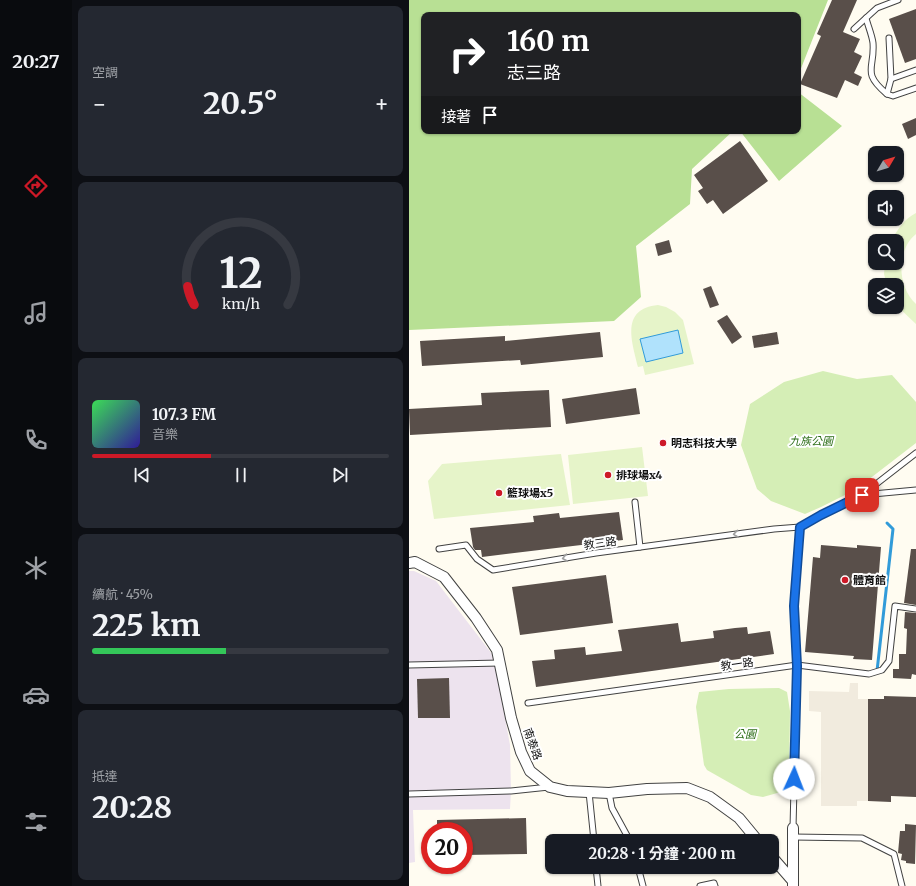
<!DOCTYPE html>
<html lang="zh-TW">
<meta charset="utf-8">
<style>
:root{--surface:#171b24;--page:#242831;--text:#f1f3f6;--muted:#9ea1a6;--line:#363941;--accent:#cd1927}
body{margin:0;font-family:Merriweather,"Noto Sans TC",serif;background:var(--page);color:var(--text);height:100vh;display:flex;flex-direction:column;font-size:15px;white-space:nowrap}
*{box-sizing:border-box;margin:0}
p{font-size:13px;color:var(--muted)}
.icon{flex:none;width:22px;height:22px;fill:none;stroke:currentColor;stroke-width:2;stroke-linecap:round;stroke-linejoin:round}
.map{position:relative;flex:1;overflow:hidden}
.sheet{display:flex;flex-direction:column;gap:6px;padding:6px;background:#0d0f14;width:337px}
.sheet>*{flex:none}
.top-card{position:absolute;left:12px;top:12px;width:380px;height:122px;border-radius:8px;box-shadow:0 1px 3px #0004;background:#202124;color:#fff;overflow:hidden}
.needle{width:26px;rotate:52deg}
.tools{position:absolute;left:459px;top:146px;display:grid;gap:8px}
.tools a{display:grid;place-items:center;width:36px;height:36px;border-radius:8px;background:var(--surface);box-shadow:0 1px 3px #0004;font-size:20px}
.speed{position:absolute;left:12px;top:822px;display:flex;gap:8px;font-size:20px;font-weight:700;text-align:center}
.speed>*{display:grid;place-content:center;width:52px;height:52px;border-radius:50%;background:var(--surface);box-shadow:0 1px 3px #0004;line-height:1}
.speed .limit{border:6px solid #d22;background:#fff;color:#111}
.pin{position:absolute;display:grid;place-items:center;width:34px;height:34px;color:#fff;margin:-17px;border-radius:8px;box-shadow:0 2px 6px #0006}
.me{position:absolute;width:44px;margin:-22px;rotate:2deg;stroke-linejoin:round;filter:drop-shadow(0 0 3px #0008)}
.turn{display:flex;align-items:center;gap:14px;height:84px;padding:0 20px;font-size:18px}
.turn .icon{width:52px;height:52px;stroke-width:2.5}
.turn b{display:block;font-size:28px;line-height:34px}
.then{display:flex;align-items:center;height:38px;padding:0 20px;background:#0003;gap:8px;font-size:15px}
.big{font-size:30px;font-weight:700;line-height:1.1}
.sheet .widget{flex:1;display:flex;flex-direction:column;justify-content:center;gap:6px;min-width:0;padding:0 14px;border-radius:8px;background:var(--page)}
.sheet .dial{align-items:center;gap:0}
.dial svg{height:104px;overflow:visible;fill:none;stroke:var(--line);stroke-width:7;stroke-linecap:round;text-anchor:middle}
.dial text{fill:var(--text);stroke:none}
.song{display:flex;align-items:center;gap:12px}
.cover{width:48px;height:48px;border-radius:6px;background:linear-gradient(135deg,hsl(130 70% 55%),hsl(250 70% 35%))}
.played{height:4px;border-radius:2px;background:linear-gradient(90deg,var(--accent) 40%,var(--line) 40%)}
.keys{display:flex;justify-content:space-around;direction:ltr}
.heat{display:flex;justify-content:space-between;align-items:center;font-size:22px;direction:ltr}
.charge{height:6px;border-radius:3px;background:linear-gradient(90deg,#34c759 45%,var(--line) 0)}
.trip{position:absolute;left:136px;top:834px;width:234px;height:40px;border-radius:8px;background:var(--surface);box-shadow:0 1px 3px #0004;font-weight:700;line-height:40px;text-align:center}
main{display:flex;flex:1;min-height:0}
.tab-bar{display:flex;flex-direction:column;width:72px;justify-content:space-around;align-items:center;background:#090b0e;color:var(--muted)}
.tab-bar .icon{width:28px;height:28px}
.tab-bar .current{color:var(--accent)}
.tab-bar b{font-size:18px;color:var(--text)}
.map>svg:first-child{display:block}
.industrial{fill:#ede3ee}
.green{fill:#d5eeb6}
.forest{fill:#b8e094}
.pitch{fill:#e6f4c9}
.plaza{fill:#f1ebde}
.water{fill:#b0e2fc;stroke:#319bd9}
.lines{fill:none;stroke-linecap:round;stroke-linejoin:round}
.stream{stroke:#319bd9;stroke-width:3}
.building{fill:#594f4a}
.service-casing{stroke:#424242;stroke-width:7}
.minor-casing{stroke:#424242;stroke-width:12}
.service{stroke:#fff;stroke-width:5}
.minor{stroke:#fff;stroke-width:10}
.oneway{stroke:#9f9f9f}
.route-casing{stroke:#114b97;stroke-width:10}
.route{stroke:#1a73e8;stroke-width:7}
.poi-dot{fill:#cd1927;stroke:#fff;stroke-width:1.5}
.labels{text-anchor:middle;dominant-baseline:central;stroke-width:4;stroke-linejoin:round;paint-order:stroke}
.park-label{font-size:11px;font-style:italic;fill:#2d6e18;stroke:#fff}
.poi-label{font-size:11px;font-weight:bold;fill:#0f0f0f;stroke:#fff;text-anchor:start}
.street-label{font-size:11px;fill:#0f0f0f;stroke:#fff}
</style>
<main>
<nav class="tab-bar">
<b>20:27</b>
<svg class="icon current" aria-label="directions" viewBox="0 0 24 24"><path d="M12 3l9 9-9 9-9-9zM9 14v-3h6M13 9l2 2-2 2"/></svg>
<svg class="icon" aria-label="music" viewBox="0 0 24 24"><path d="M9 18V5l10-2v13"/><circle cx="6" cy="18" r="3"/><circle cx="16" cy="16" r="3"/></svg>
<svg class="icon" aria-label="phone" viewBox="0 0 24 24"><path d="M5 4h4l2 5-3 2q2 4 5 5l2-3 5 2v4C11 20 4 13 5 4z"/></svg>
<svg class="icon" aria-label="climate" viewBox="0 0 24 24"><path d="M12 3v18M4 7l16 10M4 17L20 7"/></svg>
<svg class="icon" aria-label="car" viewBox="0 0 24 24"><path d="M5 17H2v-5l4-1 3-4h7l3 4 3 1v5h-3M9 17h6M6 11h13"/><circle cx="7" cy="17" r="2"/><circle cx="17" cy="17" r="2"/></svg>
<svg class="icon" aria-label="filters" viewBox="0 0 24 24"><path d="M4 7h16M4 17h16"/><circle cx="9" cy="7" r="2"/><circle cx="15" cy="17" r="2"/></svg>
</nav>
<section class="sheet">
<div class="widget"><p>空調</p>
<div class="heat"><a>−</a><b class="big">20.5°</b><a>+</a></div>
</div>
<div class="widget dial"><svg viewBox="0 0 100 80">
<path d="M14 69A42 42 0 1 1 86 69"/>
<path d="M14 69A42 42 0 0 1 9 55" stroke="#cd1927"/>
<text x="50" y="56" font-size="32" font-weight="700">12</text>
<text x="50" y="72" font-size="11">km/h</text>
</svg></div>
<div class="widget">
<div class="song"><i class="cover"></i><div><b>107.3 FM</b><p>音樂</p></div></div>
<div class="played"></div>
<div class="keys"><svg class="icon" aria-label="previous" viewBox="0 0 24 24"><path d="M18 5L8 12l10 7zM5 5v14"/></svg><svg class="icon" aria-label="pause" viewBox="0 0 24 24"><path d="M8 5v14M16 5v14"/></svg><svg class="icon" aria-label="next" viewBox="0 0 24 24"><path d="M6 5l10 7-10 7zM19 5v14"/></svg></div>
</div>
<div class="widget"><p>續航 · 45%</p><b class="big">225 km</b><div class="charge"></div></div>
<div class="widget"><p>抵達</p><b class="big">20:28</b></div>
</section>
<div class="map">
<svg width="507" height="886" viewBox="0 0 507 886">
<rect width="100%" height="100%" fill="#fffcf1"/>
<path class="industrial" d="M0,571h5l22,10 56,73 3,9 15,82 1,46 -1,18 -97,1 2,52 -6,1z"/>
<g class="green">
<path d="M414,371l34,8 35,-4 24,27v41l-61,47 -34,17 -16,7 -34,-13 -14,-12 -16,-44 9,-41 34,-22z"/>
<path d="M370,688l8,4 3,19 -1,73 -1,6 -25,7 -12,-2 -44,-25 -3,-5 -8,-58 3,-15 30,-3z"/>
</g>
<g class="forest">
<path d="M0,0h419l-30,76v-61h-374v116h309l-41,38 -2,35 -54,42 5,51 -27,24 -205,9z"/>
<path d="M389,92l44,34 -63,55 -39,-50h58z"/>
</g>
<g class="pitch">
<path d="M507,213v21c-20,16 -19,53 0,70v20l-19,-18v-21h-10l-3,-11 1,-11h12v-22h-6c7,-12 13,-22 25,-28z"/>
<path d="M249,305l8,2 9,5 8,8 11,44 -49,11 -2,-9 -5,1c-6,-26 -18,-58 20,-62z"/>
<path d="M233,447l6,49 -75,8 -5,-49z"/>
<path d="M152,454l9,51 -136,14 -6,-38 14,-17z"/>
</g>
<path class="plaza" d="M441,683h8v16h10v102h-11v5h-36v-94l-12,-1v-20l40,1z"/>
<path class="water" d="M269,330l5,23 -37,9 -6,-23z"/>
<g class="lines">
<path class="stream" d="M468,671l16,-142 -6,-6"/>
</g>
<g class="building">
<path d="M423,0h25l-14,32 17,7 -6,13 8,4 -8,17 8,4 -4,9 -13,-6 -8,18 -37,-14 21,-48 -4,-2z"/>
<path d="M507,9v50l-11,4 -16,-44z"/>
<path d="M507,118v17l-8,4 -6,-15z"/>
<path d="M331,141l28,40 -45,33 -10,-14 -6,4 -9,-13 5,-3 -9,-13z"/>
<path d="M260,240l3,12 -14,4 -3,-12z"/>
<path d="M302,286l8,19 -9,3 -7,-19z"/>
<path d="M318,315l15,22 -10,7 -15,-23z"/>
<path d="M191,332l3,25 -82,8 -1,-5 -98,6 -2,-25 85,-5v5z"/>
<path d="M368,332l2,12 -25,4 -2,-12z"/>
<path d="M227,388l4,26 -74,10 -4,-25z"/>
<path d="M140,390l2,37 -141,8 -1,-26 73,-4 -1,-12z"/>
<path d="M210,512l4,28 -141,17 -1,-7h-6l-2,-3 -3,-19 64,-6 -1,-6 26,-3 1,5z"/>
<path d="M412,545l36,3v-3l24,2 -9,113 -19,-1 1,-3 -49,-4 8,-95 7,1z"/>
<path d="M502,549h5v56l-12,-2z"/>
<path d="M197,575l7,48 -93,12 -8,-48z"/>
<path d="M496,612l11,1v62l-4,-1 -1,5 -18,-1v-9h6v-15h7l1,-25 -3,-1z"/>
<path d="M269,623l3,19 33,-4 -1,-7 22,-3 12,-1 1,7 22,-3 4,23 -238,33 -4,-26 23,-2 -1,-9 31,-3 1,8 36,-4 -4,-21z"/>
<path d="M40,678l1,40h-32l-1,-39z"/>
<path d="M475,696l32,1v100l-25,-1v6l-23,-1v-102h16z"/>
<path d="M117,818l1,36 -63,1v-24h-27v-11z"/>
<path d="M496,824l11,1 -1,39 -9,-1v-2l-5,-1 1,-6 -4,-1 2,-22h5z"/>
</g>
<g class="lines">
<g class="service-casing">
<g id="service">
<path d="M445,29l12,-11"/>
<path d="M480,38l2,41"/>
<path d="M507,70l-25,9 -4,15 6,2 23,-8"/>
<path d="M478,94c-26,-22 -12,-25 -14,-51 -1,-8 -5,-17 -7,-25l11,-10 21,-8"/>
<path d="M453,495l54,-42"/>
<path d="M226,502l5,45"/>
<path d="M30,549l27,-4 11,14 16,11 103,-17 178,-24 26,-2"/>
<path d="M0,665l91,-2"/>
<path d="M119,703l269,-38 72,9 13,-4 7,-9 6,-55 21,3"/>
<path d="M180,792l5,49"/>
<path d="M200,793l3,15 18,33"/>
<path d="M0,794l102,-3 38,-4"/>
<path d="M384,828l4,-163 -3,-59 6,-79 21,-12 41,-20 54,-5"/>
<path d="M384,837l69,1 32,16 8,32"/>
<path d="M187,867l2,19"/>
<path d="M229,867l5,19"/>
<path d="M291,886l14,-3 1,3"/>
</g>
</g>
<g class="minor-casing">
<g id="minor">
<path d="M0,563l6,-1 29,15 32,41 21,32 14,68 10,34 9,19 20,16 17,4 42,2 38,-4 40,-1 23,9 29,21 19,23"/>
<path d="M384,828v58"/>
<path d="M363,857l20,23"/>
</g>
</g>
<use href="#service" class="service"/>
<use href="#minor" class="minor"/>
</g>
<defs><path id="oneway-chevron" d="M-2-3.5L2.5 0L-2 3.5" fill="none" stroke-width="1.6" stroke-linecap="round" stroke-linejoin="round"/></defs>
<g class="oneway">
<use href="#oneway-chevron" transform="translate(327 534) rotate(172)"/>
<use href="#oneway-chevron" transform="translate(156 558) rotate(170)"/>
</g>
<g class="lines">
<g class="route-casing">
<path id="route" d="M385,779l3,-113 -3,-60 6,-79 21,-12 41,-20"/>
</g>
<use href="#route" class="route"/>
</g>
<g class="poi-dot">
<circle cx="254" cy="443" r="4"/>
<circle cx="199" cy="475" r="4"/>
<circle cx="90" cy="493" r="4"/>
<circle cx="436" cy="580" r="4"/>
</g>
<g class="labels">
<g class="park-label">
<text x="402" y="441">九族公園</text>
<text x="336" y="734">公園</text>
</g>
<g class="poi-label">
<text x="262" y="443">明志科技大學</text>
<text x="207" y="475">排球場x4</text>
<text x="98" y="493">籃球場x5</text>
<text x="444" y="580">體育館</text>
</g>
<g class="street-label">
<text transform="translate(191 543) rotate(-8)">教三路</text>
<text transform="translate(328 664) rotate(-8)">教一路</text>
<text transform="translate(124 744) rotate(70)">南泰路</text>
</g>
</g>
</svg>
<div class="tools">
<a><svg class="needle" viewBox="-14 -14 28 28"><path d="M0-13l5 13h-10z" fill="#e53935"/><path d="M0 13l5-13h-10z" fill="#9ea1a6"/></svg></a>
<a><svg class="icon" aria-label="sound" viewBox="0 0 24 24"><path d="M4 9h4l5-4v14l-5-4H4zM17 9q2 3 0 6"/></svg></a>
<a><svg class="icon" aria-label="search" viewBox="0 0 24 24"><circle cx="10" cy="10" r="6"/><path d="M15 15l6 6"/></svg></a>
<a><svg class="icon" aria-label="layers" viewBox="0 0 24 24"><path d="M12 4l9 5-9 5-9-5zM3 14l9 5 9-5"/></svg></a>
</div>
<div class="speed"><div class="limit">20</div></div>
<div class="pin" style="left:453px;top:495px;background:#d93025"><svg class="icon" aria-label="arrive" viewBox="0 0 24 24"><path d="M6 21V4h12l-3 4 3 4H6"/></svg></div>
<svg class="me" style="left:385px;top:779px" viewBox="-20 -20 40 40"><circle r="19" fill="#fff"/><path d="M0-13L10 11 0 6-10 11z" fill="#1a73e8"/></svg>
<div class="trip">20:28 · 1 分鐘 · 200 m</div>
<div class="top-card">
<div class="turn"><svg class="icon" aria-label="right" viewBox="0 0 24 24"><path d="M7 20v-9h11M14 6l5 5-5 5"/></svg><div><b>160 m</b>志三路</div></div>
<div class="then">接著<svg class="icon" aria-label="arrive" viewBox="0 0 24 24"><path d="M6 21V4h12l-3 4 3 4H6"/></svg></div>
</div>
</div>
</main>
